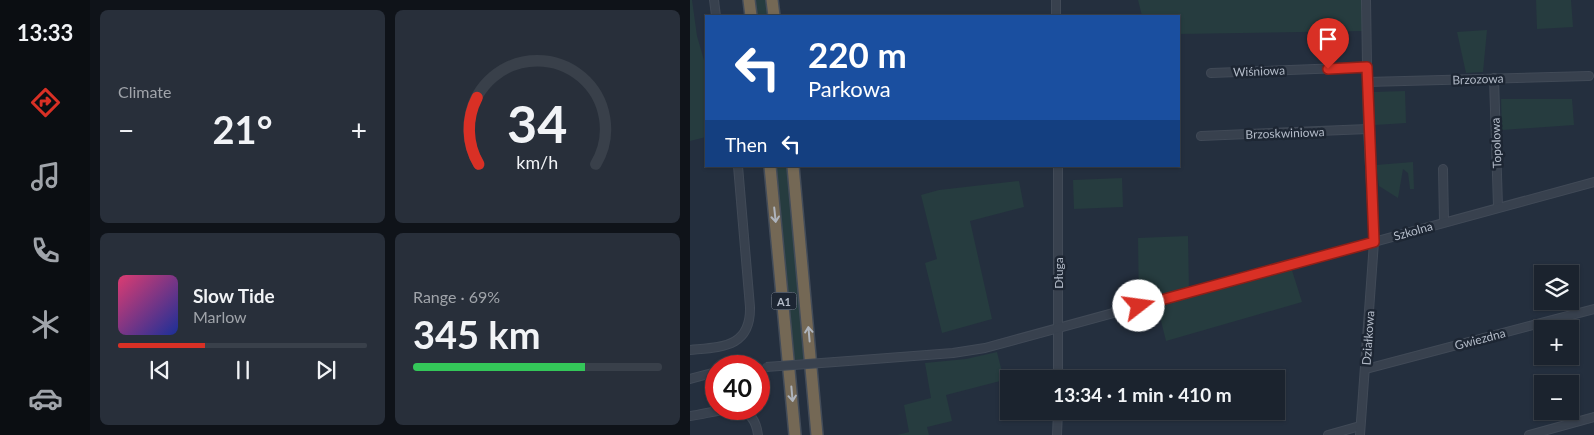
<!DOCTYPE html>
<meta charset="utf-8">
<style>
:root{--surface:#1b232e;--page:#282f3a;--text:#f1f3f6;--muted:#a0a4aa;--line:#39404a;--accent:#d93025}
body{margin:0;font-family:Lato,sans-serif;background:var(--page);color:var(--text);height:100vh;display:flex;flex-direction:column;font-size:19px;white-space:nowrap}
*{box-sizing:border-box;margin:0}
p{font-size:16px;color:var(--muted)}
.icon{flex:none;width:28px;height:28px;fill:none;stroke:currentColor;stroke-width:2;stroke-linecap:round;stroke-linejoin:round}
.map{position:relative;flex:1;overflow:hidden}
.drawer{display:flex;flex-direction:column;gap:10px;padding:10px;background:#0f1319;width:600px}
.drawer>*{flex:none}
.top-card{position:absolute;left:15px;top:15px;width:475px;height:152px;border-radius:0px;box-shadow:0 1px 4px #0004,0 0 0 1px var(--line);background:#1a4fa0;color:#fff;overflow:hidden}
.tools{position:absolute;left:844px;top:265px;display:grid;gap:10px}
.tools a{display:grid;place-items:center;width:45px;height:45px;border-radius:0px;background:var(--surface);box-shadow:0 1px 4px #0004,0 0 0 1px var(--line);font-size:25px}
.speed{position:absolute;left:15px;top:355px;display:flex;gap:10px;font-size:25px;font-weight:700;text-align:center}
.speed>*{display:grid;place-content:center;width:65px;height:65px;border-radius:50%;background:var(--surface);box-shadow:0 1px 4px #0004,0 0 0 1px var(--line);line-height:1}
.speed .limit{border:8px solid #d22;background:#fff;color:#111}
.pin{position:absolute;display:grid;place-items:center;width:42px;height:42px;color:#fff;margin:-51px -21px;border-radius:50% 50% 50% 0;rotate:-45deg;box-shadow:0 0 5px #0007}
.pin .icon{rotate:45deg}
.me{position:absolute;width:55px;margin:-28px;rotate:75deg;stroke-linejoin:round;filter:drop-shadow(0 0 4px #0008)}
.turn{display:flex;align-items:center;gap:18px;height:105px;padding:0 20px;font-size:22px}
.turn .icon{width:65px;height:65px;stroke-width:2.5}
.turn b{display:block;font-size:35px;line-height:42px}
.then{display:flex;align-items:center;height:48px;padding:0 20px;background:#0003;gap:10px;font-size:19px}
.big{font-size:38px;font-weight:700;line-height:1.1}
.drawer .tile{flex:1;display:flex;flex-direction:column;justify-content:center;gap:8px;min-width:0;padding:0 18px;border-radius:8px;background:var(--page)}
.drawer .dial{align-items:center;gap:0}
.dial svg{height:130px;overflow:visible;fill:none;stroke:var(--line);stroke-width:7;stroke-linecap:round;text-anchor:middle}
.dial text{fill:var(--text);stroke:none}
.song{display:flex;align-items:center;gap:15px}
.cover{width:60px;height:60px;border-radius:8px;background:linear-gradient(135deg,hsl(340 70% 55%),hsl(230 70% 35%))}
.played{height:5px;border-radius:2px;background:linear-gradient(90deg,var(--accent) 35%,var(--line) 35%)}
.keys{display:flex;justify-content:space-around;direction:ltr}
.heat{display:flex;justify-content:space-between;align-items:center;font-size:28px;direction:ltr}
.charge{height:8px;border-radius:4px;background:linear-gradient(90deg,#34c759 69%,var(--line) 0)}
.drawer .tiles{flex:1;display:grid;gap:10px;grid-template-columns:repeat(2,1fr)}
.trip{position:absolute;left:310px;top:370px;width:285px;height:50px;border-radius:0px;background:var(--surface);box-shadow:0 1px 4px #0004,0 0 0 1px var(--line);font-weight:700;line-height:50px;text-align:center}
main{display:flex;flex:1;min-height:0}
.dock{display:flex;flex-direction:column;width:90px;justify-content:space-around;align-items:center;background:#0b0e12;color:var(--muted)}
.dock .icon{width:35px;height:35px}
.dock .current{color:var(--accent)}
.dock b{font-size:22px;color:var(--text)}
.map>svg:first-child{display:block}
.green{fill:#263c3f}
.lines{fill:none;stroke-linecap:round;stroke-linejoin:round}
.minor-casing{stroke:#414a57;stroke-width:10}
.highway-casing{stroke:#434c59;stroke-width:14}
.minor{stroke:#38414e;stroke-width:8}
.highway{stroke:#746855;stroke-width:11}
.minor-bridge-casing{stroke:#414a57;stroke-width:10;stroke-linecap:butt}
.minor-bridge{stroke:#38414e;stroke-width:8}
.oneway{stroke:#aeb4bd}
.route-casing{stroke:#8d1f18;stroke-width:12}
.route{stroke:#d93025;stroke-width:9}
.labels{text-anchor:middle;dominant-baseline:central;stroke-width:5;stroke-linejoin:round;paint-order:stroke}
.shield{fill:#1d2633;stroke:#878f9c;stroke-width:1}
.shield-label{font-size:11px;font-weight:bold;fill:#b4bcc9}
.street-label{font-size:12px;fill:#b4bcc9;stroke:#1d2633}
</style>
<main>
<nav class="dock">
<b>13:33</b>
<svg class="icon current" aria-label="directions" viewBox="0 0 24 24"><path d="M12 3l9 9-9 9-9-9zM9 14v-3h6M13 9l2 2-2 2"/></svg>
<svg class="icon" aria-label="music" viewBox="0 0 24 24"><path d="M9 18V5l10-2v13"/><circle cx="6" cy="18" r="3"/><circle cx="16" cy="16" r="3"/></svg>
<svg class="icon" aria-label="phone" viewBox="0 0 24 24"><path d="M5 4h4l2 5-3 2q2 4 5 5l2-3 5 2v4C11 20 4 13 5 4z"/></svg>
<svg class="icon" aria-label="climate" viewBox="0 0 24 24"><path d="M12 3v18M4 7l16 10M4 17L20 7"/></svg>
<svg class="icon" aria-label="car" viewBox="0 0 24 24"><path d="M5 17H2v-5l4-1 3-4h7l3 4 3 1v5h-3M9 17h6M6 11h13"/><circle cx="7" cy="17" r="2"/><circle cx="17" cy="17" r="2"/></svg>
</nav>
<section class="drawer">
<div class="tiles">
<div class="tile"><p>Climate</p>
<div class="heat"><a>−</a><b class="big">21°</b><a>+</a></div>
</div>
<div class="tile dial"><svg viewBox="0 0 100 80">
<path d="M14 69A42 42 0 1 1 86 69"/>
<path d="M14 69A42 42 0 0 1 13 28" stroke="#d93025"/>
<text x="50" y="56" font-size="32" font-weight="700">34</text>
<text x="50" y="72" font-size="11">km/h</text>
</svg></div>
<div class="tile">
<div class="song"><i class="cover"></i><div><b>Slow Tide</b><p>Marlow</p></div></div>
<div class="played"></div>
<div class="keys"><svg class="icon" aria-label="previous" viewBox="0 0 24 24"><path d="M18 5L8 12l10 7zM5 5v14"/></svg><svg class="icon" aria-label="pause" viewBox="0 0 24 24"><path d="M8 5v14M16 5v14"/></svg><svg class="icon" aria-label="next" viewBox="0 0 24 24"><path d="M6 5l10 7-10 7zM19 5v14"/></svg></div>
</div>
<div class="tile"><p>Range · 69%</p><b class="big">345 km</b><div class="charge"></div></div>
</div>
</section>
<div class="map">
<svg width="904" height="435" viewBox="0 0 904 435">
<rect width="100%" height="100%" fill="#242f3e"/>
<g class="green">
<path d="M0,0h2l5,36 9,31v70l-16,4z"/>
<path d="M64,0h13l3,16h-13z"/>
<path d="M448,0h228v31l-187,3v-18h-37z"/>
<path d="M846,0h35l2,27 -36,2z"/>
<path d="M797,30l-4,42 -17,1 -9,-41z"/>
<path d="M715,91l1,32 -31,2 -1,-33z"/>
<path d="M811,99h71l2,26 -72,5z"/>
<path d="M723,162l1,27h-4l-2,-16 -5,-4 -5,29 -19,-12 -3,-21z"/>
<path d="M85,166h13l19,193 -13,1z"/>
<path d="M432,178l1,29 -49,2 -1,-29z"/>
<path d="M329,181l5,26 -54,14 22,98 -50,14 -17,-70 12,-4 -16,-64 18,-5z"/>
<path d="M498,236l1,56 101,-28 12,38 -136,39 -10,-40 -17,5 -1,-68z"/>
<path d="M307,352l7,28 -58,15 6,26 -25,6 2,8h-32l12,-3 -5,-27 27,-7 -6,-35 41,-4z"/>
</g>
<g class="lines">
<g class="minor-casing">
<g id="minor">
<path d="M24,0l2,16"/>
<path d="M366,0v16"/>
<path d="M521,73l156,-6"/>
<path d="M804,78l4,129"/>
<path d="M677,82l222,-6"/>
<path d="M511,136l167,-7"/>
<path d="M368,166v213"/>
<path d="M753,169l1,53"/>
<path d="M0,350c31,-3 61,-2 60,-43l-12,-141"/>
<path d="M145,362l118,-9 32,-5 609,-166"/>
<path d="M676,369l228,-60"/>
<path d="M0,379l26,-7"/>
<path d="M0,416c24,-2 63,-22 68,19"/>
<path d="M367,435l1,-24"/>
<path d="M638,435l32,-9"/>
<path d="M670,435l14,-193 -6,-113 -2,-129"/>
<path d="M839,435l65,-18"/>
</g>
</g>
<g class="highway-casing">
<g id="highway">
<path d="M59,0l2,16"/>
<path d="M82,0l2,16"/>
<path d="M80,166l25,269"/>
<path d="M103,166l24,269"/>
</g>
</g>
<use href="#minor" class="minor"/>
<use href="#highway" class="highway"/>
<g class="minor-bridge-casing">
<path id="minor-bridge" d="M76,367l69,-5"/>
</g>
<use href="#minor-bridge" class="minor-bridge"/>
</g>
<defs><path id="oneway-shaft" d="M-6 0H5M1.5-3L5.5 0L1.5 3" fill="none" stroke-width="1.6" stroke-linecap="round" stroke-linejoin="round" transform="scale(1.25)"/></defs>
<g class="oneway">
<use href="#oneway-shaft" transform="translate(85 215) rotate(84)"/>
<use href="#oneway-shaft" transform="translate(119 334) rotate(-95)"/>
<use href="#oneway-shaft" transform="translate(102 394) rotate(85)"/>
</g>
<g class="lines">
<g class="route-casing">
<path id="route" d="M449,306l235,-64 -7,-175 -39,2"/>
</g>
<use href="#route" class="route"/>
</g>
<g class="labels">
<rect class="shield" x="81.5" y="292.5" width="25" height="17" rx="4"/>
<g class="shield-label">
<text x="94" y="301">A1</text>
</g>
<g class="street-label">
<text transform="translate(569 71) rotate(-2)">Wiśniowa</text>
<text transform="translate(788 79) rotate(-2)">Brzozowa</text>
<text transform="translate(595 133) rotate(-2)">Brzoskwiniowa</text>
<text transform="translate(806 143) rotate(-92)">Topolowa</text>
<text transform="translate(723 231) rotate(-16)">Szkolna</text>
<text transform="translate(368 273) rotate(-90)">Długa</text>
<text transform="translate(678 338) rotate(-86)">Działkowa</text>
<text transform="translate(790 339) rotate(-15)">Gwiezdna</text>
</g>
</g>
</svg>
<div class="tools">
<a><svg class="icon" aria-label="layers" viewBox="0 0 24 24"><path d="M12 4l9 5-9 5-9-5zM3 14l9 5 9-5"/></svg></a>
<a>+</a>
<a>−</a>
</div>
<div class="speed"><div class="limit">40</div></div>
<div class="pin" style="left:638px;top:69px;background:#d93025"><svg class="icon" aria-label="arrive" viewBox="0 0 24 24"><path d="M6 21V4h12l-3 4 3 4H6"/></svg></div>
<svg class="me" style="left:449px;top:306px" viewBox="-20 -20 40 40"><circle r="19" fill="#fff"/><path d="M0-13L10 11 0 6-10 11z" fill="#d93025"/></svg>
<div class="trip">13:34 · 1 min · 410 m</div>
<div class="top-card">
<div class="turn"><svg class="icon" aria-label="left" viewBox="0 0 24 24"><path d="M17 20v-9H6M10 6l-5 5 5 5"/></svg><div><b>220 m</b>Parkowa</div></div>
<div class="then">Then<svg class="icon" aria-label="left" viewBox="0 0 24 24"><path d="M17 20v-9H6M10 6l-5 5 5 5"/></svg></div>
</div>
</div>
</main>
